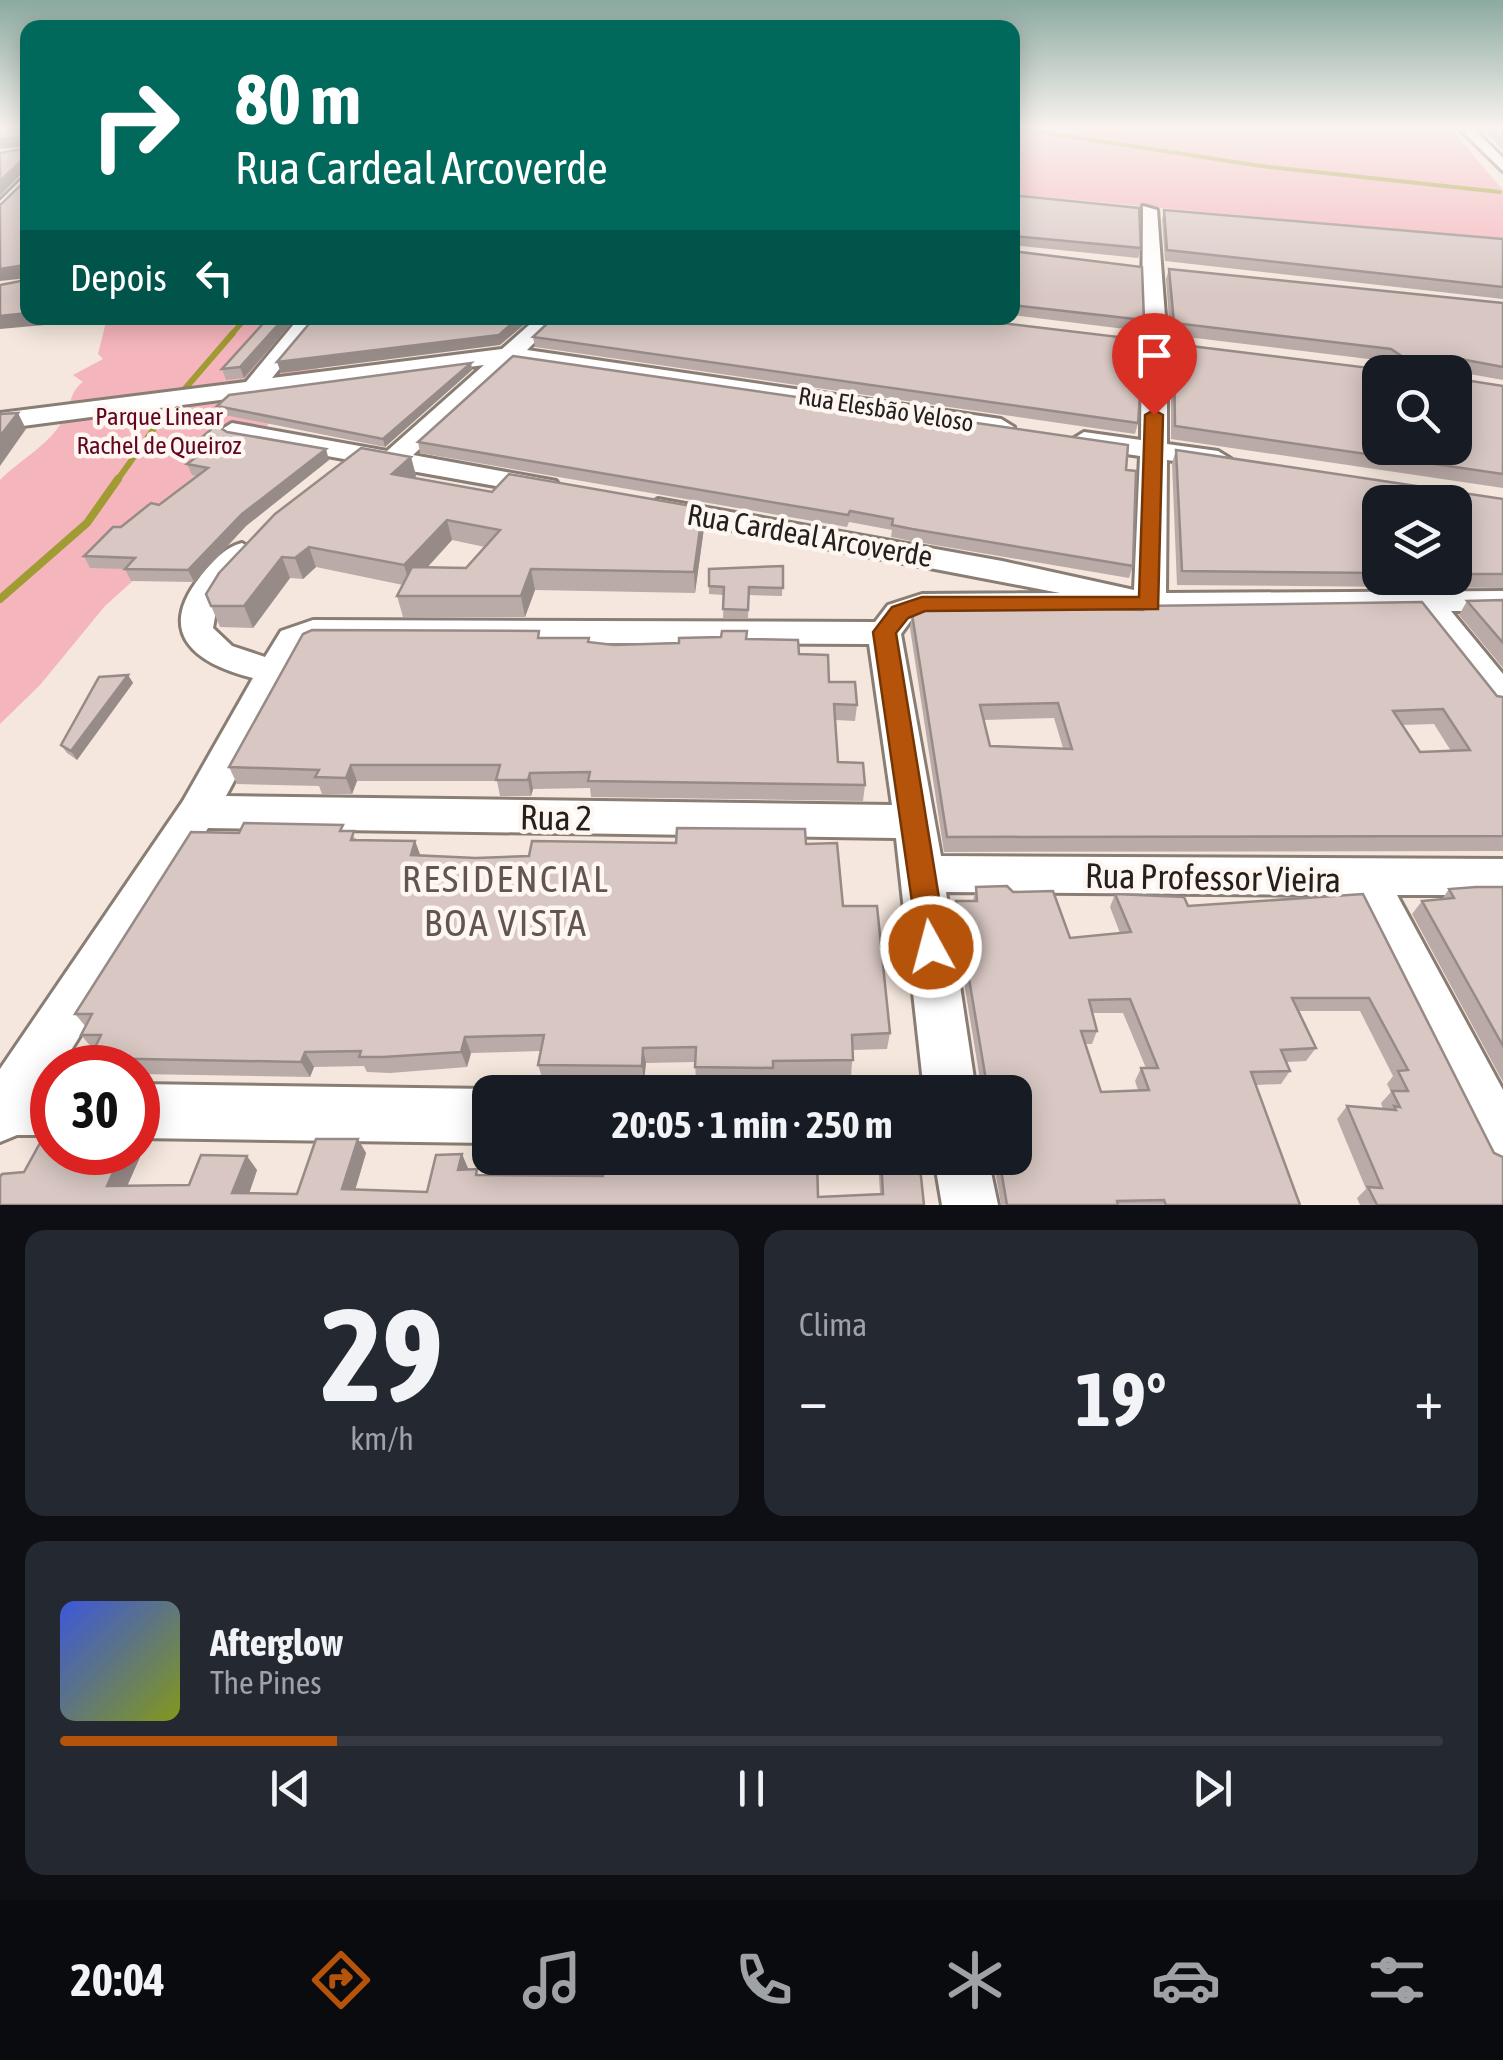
<!DOCTYPE html>
<html lang="pt">
<meta charset="utf-8">
<style>
:root{--surface:#171b24;--page:#242831;--text:#f1f3f6;--muted:#9ea1a6;--line:#363941;--accent:#b45309}
body{margin:0;font-family:"Asap Condensed",sans-serif;background:var(--page);color:var(--text);height:100vh;display:flex;flex-direction:column;font-size:38px;white-space:nowrap}
*{box-sizing:border-box;margin:0}
p{font-size:32px;color:var(--muted)}
.icon{flex:none;width:55px;height:55px;fill:none;stroke:currentColor;stroke-width:2;stroke-linecap:round;stroke-linejoin:round}
.map{position:relative;height:1205px;overflow:hidden}
.panel{display:flex;flex-direction:column;gap:25px;padding:25px;background:#0d0f14;flex:1}
.panel>*{flex:none}
.hud{position:absolute;left:20px;top:20px;width:1000px;height:305px;border-radius:20px;box-shadow:0 5px 25px #0003;background:#00695c;color:#fff;overflow:hidden}
.controls{position:absolute;left:1362px;top:355px;display:grid;gap:20px}
.controls a{display:grid;place-items:center;width:110px;height:110px;border-radius:20px;background:var(--surface);box-shadow:0 5px 25px #0003;font-size:50px}
.speed{position:absolute;left:30px;top:1045px;display:flex;gap:20px;font-size:50px;font-weight:700;text-align:center}
.speed>*{display:grid;place-content:center;width:130px;height:130px;border-radius:50%;background:var(--surface);box-shadow:0 5px 25px #0003;line-height:1}
.speed .limit{border:15px solid #d22;background:#fff;color:#111}
.pin{position:absolute;display:grid;place-items:center;width:85px;height:85px;color:#fff;margin:-102px -42px;border-radius:50% 50% 50% 0;rotate:-45deg;box-shadow:0 0 10px #0007}
.pin .icon{rotate:45deg}
.me{position:absolute;width:110px;margin:-55px;rotate:353deg;stroke-linejoin:round;filter:drop-shadow(0 0 8px #0008)}
.turn{display:flex;align-items:center;gap:35px;height:210px;padding:0 50px;font-size:45px}
.turn .icon{width:130px;height:130px;stroke-width:2.5}
.turn b{display:block;font-size:70px;line-height:85px}
.then{display:flex;align-items:center;height:95px;padding:0 50px;background:#0003;gap:20px;font-size:38px}
.big{font-size:75px;font-weight:700;line-height:1.1}
.panel .widget{flex:1;display:flex;flex-direction:column;justify-content:center;gap:15px;min-width:0;padding:0 35px;border-radius:20px;background:var(--page)}
.panel .dial{align-items:center;gap:0}
.dial b{font-size:130px;line-height:1}
.song{display:flex;align-items:center;gap:30px}
.cover{width:120px;height:120px;border-radius:15px;background:linear-gradient(135deg,hsl(230 70% 55%),hsl(70 70% 35%))}
.played{height:10px;border-radius:5px;background:linear-gradient(90deg,var(--accent) 20%,var(--line) 20%)}
.keys{display:flex;justify-content:space-around;direction:ltr}
.heat{display:flex;justify-content:space-between;align-items:center;font-size:55px;direction:ltr}
.panel .tiles{flex:1;display:grid;gap:25px;grid-template-columns:1fr 1fr}
.widget:last-child{grid-column:span 2}
.trip{position:absolute;left:472px;top:1075px;width:560px;height:100px;border-radius:20px;background:var(--surface);box-shadow:0 5px 25px #0003;font-weight:700;line-height:100px;text-align:center}
.menu{display:flex;height:160px;justify-content:space-around;align-items:center;background:#090b0e;color:var(--muted)}
.menu .icon{width:70px;height:70px}
.menu .on{color:var(--accent)}
.menu b{font-size:45px;color:var(--text)}
.map>svg:first-child{display:block}
.green{fill:#f5b5bc}
.lines{fill:none;stroke-linecap:round;stroke-linejoin:round}
.stream-far3{stroke:#a19b33;stroke-width:4}
.stream-far2{stroke:#a19b33;stroke-width:5}
.stream-far1{stroke:#a19b33;stroke-width:6}
.stream{stroke:#a19b33;stroke-width:8}
.minor-casing{stroke:#897d74;stroke-width:6}
.minor{fill:#fff;fill-rule:evenodd}
.wall{fill:#baaba8;fill-rule:evenodd}
.shaded-wall{fill:#978b88}
.building{fill:#d8c7c3;stroke:#978b88;stroke-width:2.5;fill-rule:evenodd}
.route{fill:#b45309;stroke:#753606;stroke-width:2.5}
.labels{text-anchor:middle;dominant-baseline:central;stroke-width:9;stroke-linejoin:round;paint-order:stroke}
.far-street-label{font-size:25px;fill:#25201d;stroke:#fef6f0}
.far-park-label{font-size:25px;fill:#610422;stroke:#fef6f0}
.street-label{font-size:30px;fill:#25201d;stroke:#fef6f0}
.near-street-label{font-size:35px;fill:#25201d;stroke:#fef6f0}
.near-neighbourhood-label{font-size:38px;letter-spacing:2.5px;fill:#61554d;stroke:#fef6f0}
</style>
<div class="map">
<svg width="1503" height="1205" viewBox="0 0 1503 1205">
<rect width="100%" height="100%" fill="#f5e7dd"/>
<g class="green">
<path d="M1012,129h439l52,61v50l-490,-46z"/>
<path d="M107,318h225l1,35 -62,64 -11,28 -84,97 -71,64 -65,79 -40,39v-244c20,-20 44,-32 60,-55 10,-13 9,-34 23,-43l-10,-7 30,-16 -5,-5z"/>
</g>
<g class="lines">
<path class="stream-far3" d="M1022,129l239,37 239,26"/>
<path class="stream-far2" d="M231,335l15,-17"/>
<path class="stream-far1" d="M116,482l54,-76 63,-73"/>
<path class="stream" d="M0,599l87,-76 31,-44"/>
<g class="minor-casing">
<g id="minor">
<path d="M1460,129h14l29,29v13z"/>
<path d="M28,173v15l-28,29v-16z"/>
<path d="M1143,206l14,4 10,133v101l51,7 13,8 -13,8 -51,-7 -1,133 337,-2v20h-52l52,63v38l-13,-4 -74,-96 -491,2 -13,5 -11,15 40,222 562,3v36h-106l106,195v82l-19,-8 -132,-269 -406,-3 30,200h-52l-28,-254 -688,-10 -148,240h-8v67h-35l-17,7v-73l183,-268 70,-123c-57,-14 -98,-44 -53,-101 11,-14 25,-30 42,-34l15,9 -38,43 -6,33 19,18 33,11 16,-26 32,-11 562,2 13,-17 34,-11 138,-1 -412,-79 -4,-6 14,-9 344,62 132,29 6,-134 -56,-8 -13,-8 13,-8 57,8zM317,642l552,2 23,161 -666,-9 80,-149z"/>
<path d="M299,318h22l-49,60 230,-29 35,-31h22l-32,32 474,69 13,8 -13,8 -433,-68 -55,-5 -100,93 143,26 4,6 -14,8 -314,-56 -13,-8 13,-8 155,28 97,-86 -484,64v-16l246,-31z"/>
<path d="M138,1084l352,5 8,3h-8v51l-352,-5z"/>
<path d="M934,1158h54l10,47h-56z"/>
</g>
</g>
<use href="#minor" class="minor"/>
</g>
<g class="wall">
<path d="M1483,129h20v22z"/>
<path d="M1012,195l129,53 -3,10 -126,-13z"/>
<path d="M1164,210l339,29v60l-338,-38 -3,-41z"/>
<path d="M1012,251l132,69 -3,11 -129,-16z"/>
<path d="M1169,269l334,34v77l-45,-8v7l45,7v102l-332,-49v-84l3,-11 211,26 4,-6 -4,-3 -215,-26 -4,-56z"/>
<path d="M268,318h28l-52,60 -18,2 -4,-11z"/>
<path d="M533,337l605,86 -3,11 -600,-87z"/>
<path d="M471,363l1,7 -87,77 -165,-33 -3,-8z"/>
<path d="M227,432l102,28 -83,66 -52,56 -63,-1 -6,-12 -35,-1 -6,-12 37,-29 38,-22 38,-29 -5,-1 -5,-11 11,-9 -4,-11z"/>
<path d="M418,442l708,28 7,96 -4,12 -218,-37 -20,-4 1,-7 -43,-8 -2,5 -427,-74z"/>
<path d="M1176,450l327,49v89l-326,-3 -5,-122zM1380,502h75v76h-75z"/>
<path d="M411,457l5,19 -2,2 78,14 211,16 1,20 -9,65 -160,-3 -10,27h-122l-6,-21 6,-11 -87,-18 -13,12 -13,-1 -37,50 -33,-1 -14,-33zM452,540l33,7 -19,21h-39z"/>
<path d="M783,566l-1,30 -33,-1 -1,23h-25l1,-23 -15,-1v-25z"/>
<path d="M1503,600v68l-44,-53 8,-14z"/>
<path d="M931,605l210,5 1,-4 361,91v154l-559,1 -34,-224 2,-14 19,-4zM1054,718l9,30 -73,-2 -6,-26zM1434,724l17,27 -31,1 -18,-27z"/>
<path d="M540,638l74,7 133,-6 52,15 58,51 -2,16 -20,-1 3,42 27,23 -2,16 -272,-4 -1,-9 -57,1 -2,7h-31l-3,-15h-140l-5,13h-30l-3,-8 -82,-2 -8,-17z"/>
<path d="M128,675l5,8 -56,77 -10,-7 -6,-8z"/>
<path d="M345,831l13,9 57,1 5,14 56,3 330,-14 37,62 47,127 -3,16 -34,1 -2,26 -78,1v6l-77,-1 -1,-20 -49,1 -2,18 -101,-1 -5,-15 3,-14 -70,2 -4,14 -77,6 -23,-1 -3,-6 -50,1 -4,10 -172,-3v-6h-40l-8,-10 4,-8 -13,-15 5,-8 -11,-13z"/>
<path d="M976,887l37,5 57,46 50,-5 -10,-26 5,-13 73,12 175,-12 140,311h-143l-3,-7 9,-9 -29,-70 10,-13 36,3 -2,-6 10,-11 -4,-8 6,-8 -33,-65h-62l18,37 -10,13 -19,1 3,9 -9,13 -25,1 44,120h-299l-8,-47h22v-66h-33l-29,-177 3,-14h17zM1092,1013h31l23,55h-5l-6,13 3,9 -37,2 -16,-48h7l5,-13z"/>
<path d="M1503,887v195l-91,-168 10,-13 20,-2 7,-10z"/>
<path d="M358,1139l8,14 -11,37 72,2 41,-24 11,7 124,1 43,-7 87,-8 85,36 62,-3 -2,-36h41l5,47h-924l24,-33 28,-20h84l4,5 -13,29 62,-1 68,-15 -8,24h48z"/>
</g>
<g class="shaded-wall">
<path d="M24,137l4,9 -28,3v-10z"/>
<path d="M21,161l4,9 -25,26v-15z"/>
<path d="M25,265l3,13 -28,3v-12z"/>
<path d="M28,313v5h94l-122,11v-13z"/>
<path d="M284,318h12l-52,60 -4,-11z"/>
<path d="M518,318h14l-32,27 -219,28 -4,-11z"/>
<path d="M471,363l1,7 -87,77 -2,-8z"/>
<path d="M18,413l8,16 -26,37v-30z"/>
<path d="M326,449l3,11 -83,66 -52,56 -6,-12 54,-56z"/>
<path d="M411,457l5,19 -19,18 -5,-20z"/>
<path d="M703,508l1,20 -9,65 -1,-21z"/>
<path d="M447,520l5,20 -42,46 -6,-21z"/>
<path d="M309,547l7,20 -13,12 -8,-21z"/>
<path d="M282,557l8,21 -37,50 -9,-22z"/>
<path d="M531,569l4,21 -10,27 -4,-21z"/>
<path d="M128,675l5,8 -56,77 -6,-9z"/>
<path d="M351,765l6,16 -5,13 -6,-16z"/>
<path d="M530,773l3,16 -2,7 -3,-16z"/>
<path d="M415,841l6,16 -10,-2z"/>
<path d="M465,1037l6,16 -4,14 -6,-15z"/>
<path d="M643,1048l3,15 -2,18 -2,-15z"/>
<path d="M305,1052l9,15 -4,10 -9,-15z"/>
<path d="M358,1139l8,14 -15,51 -9,-15z"/>
<path d="M122,1152h14l4,5 -19,43 -14,-14z"/>
<path d="M462,1154l6,14 -3,16 -7,-14z"/>
<path d="M247,1156l10,14 -12,35 -13,-12z"/>
</g>
<g class="building">
<path d="M0,129h28v19l-4,-11 -24,2z"/>
<path d="M1490,129h13v13z"/>
<path d="M28,148v165l-28,3v-31l26,-5 -1,-15 -25,4v-64l26,-25v-19h-5l-21,20v-28z"/>
<path d="M1012,195l127,13 2,40 -127,-12 -2,5z"/>
<path d="M1164,210l339,29v48l-336,-37z"/>
<path d="M1012,251l130,16 2,53 -132,-15z"/>
<path d="M1169,269l334,34v64l-42,-8 -4,4 1,16 45,7v88l-328,-48 -1,-82 211,26 4,-6 17,-5 -15,-10 -217,-26zM1380,372h75v76h-75z"/>
<path d="M268,318h16l-44,49 -18,2z"/>
<path d="M314,318h204l-19,17 -222,27z"/>
<path d="M553,318h406l185,22 -6,83 -605,-86z"/>
<path d="M513,356l615,89 -2,25 10,1 -3,95 -221,-37 -20,-4 1,-6 -43,-8 -2,4 -430,-73z"/>
<path d="M471,363l-88,76 -166,-33 12,-11z"/>
<path d="M18,413l-18,23v-22z"/>
<path d="M216,425l11,7 99,17 -84,65 -54,56 -63,-1 10,-11 -51,-2 29,-29h8l30,-24 8,2 49,-37 -21,-4 23,-17 -16,-3z"/>
<path d="M361,448l50,9 -19,17 100,18 17,-18 194,34 -9,64 -163,-3 -10,27h-124l15,-29 54,1 34,-38 -53,-10 -43,45 -95,-18 -14,11 -13,-1 -38,49h-33l-5,-12 13,-21 56,-59z"/>
<path d="M1176,450l327,49v75h-48v-72h-75v71l-198,-2z"/>
<path d="M783,566v22l-34,-1 -1,23 -25,-1 1,-22 -15,-1v-17z"/>
<path d="M1503,600v43l-36,-42z"/>
<path d="M1422,602l75,94 6,1v139l-556,1 -35,-223 20,-5 -1,-4 212,5 -1,-4zM1058,703l14,46 -82,-3 -10,-41zM1443,709l27,41 -50,2 -27,-41z"/>
<path d="M312,630l227,1 -1,7h51l-1,4 26,3 65,-2v-5l42,-1 1,-6h25l-1,8 52,1 1,14 29,1 1,27h26l2,23 -23,-1 4,58 25,1 2,22 -277,-4 2,-9 -60,1 -2,7h-32l4,-15h-149l-5,13 -31,-1 4,-7 -90,-3 74,-133z"/>
<path d="M128,675l-57,76 -10,-6 38,-68z"/>
<path d="M244,823l99,2 -3,6h14l-3,9 64,1 -4,14 65,3 53,-2 3,-15 144,2 1,-15 128,1 1,15 31,-1 6,63h34l13,127 -38,2 1,25 -80,1v7l-78,-1 1,-20 -53,1 -1,18 -104,-1 6,-30 -79,2 -4,15 -78,5h-24l2,-6 -56,1 -4,10 -211,-4 11,-23h-20l11,-21h-17l116,-182 48,1z"/>
<path d="M1007,886l6,6 40,-1 17,47 61,-6 -16,-38 69,3 4,9 175,-12 131,259 9,4v48h-126l-9,-18 14,1 -35,-82 49,4 -2,-4 6,1 -8,-16h16l-10,-20 10,-1 -39,-72h-77l24,50 -35,2 9,21 -39,1 49,133h-134l-2,-5 -47,1 1,4h-111l-8,-47h16v-66h-27l-32,-191h21l-1,-14zM1130,999l28,69h-17l8,22 -48,2 -20,-61h16l-8,-31z"/>
<path d="M1476,887h27v159l-81,-145 32,-3 -5,-9z"/>
<path d="M316,1139h42l-16,50 85,3 9,-37 26,-1 -4,16 19,-1 -1,6 127,1 1,-7h42l1,-8 63,-1v-2h23v3l41,-2v-1h43l1,39 65,-3 -2,-36h38l5,47h-924v-28l2,-3 22,-2 16,-29h12v9h70l-15,34 82,-1 12,-30 46,1 -15,37 65,1z"/>
</g>
<linearGradient id="sky" x2="0" y2="1"><stop stop-color="#8baaa0"/><stop offset="0.43" stop-color="#faf4f0"/><stop offset="1" stop-color="#faf4f0" stop-opacity="0"/></linearGradient>
<rect width="1503" height="298" fill="url(#sky)"/>
<path class="route" d="M1154,410l9,5 -5,194 -233,2 -17,7 -12,15 51,314 -4,10 -12,5 -11,-5 -47,-325 19,-25 30,-10h217l6,-182z"/>
<g class="labels">
<g class="far-street-label">
<text transform="translate(886 409) rotate(9)">Rua Elesbão Veloso</text>
</g>
<g class="far-park-label">
<text x="159" y="416">Parque Linear<tspan x="159" dy="29">Rachel de Queiroz</tspan></text>
</g>
<g class="street-label">
<text transform="translate(810 535) rotate(10)">Rua Cardeal Arcoverde</text>
</g>
<g class="near-street-label">
<text transform="translate(556 817) rotate(1)">Rua 2</text>
<text transform="translate(1213 877) rotate(1)">Rua Professor Vieira</text>
</g>
<g class="near-neighbourhood-label">
<text x="506" y="878">RESIDENCIAL<tspan x="506" dy="44">BOA VISTA</tspan></text>
</g>
</g>
</svg>
<div class="controls">
<a><svg class="icon" aria-label="search" viewBox="0 0 24 24"><circle cx="10" cy="10" r="6"/><path d="M15 15l6 6"/></svg></a>
<a><svg class="icon" aria-label="layers" viewBox="0 0 24 24"><path d="M12 4l9 5-9 5-9-5zM3 14l9 5 9-5"/></svg></a>
</div>
<div class="speed"><div class="limit">30</div></div>
<div class="pin" style="left:1154px;top:415px;background:#d93025"><svg class="icon" aria-label="arrive" viewBox="0 0 24 24"><path d="M6 21V4h12l-3 4 3 4H6"/></svg></div>
<svg class="me" style="left:931px;top:947px" viewBox="-20 -20 40 40"><circle r="17" fill="#b45309" stroke="#fff" stroke-width="3"/><path d="M0-11L8 9 0 5-8 9z" fill="#fff"/></svg>
<div class="trip">20:05 · 1 min · 250 m</div>
<div class="hud">
<div class="turn"><svg class="icon" aria-label="right" viewBox="0 0 24 24"><path d="M7 20v-9h11M14 6l5 5-5 5"/></svg><div><b>80 m</b>Rua Cardeal Arcoverde</div></div>
<div class="then">Depois<svg class="icon" aria-label="left" viewBox="0 0 24 24"><path d="M17 20v-9H6M10 6l-5 5 5 5"/></svg></div>
</div>
</div>
<section class="panel">
<div class="tiles">
<div class="widget dial"><b>29</b><p>km/h</p></div>
<div class="widget"><p>Clima</p>
<div class="heat"><a>−</a><b class="big">19°</b><a>+</a></div>
</div>
<div class="widget">
<div class="song"><i class="cover"></i><div><b>Afterglow</b><p>The Pines</p></div></div>
<div class="played"></div>
<div class="keys"><svg class="icon" aria-label="previous" viewBox="0 0 24 24"><path d="M18 5L8 12l10 7zM5 5v14"/></svg><svg class="icon" aria-label="pause" viewBox="0 0 24 24"><path d="M8 5v14M16 5v14"/></svg><svg class="icon" aria-label="next" viewBox="0 0 24 24"><path d="M6 5l10 7-10 7zM19 5v14"/></svg></div>
</div>
</div>
</section>
<nav class="menu">
<b>20:04</b>
<svg class="icon on" aria-label="directions" viewBox="0 0 24 24"><path d="M12 3l9 9-9 9-9-9zM9 14v-3h6M13 9l2 2-2 2"/></svg>
<svg class="icon" aria-label="music" viewBox="0 0 24 24"><path d="M9 18V5l10-2v13"/><circle cx="6" cy="18" r="3"/><circle cx="16" cy="16" r="3"/></svg>
<svg class="icon" aria-label="phone" viewBox="0 0 24 24"><path d="M5 4h4l2 5-3 2q2 4 5 5l2-3 5 2v4C11 20 4 13 5 4z"/></svg>
<svg class="icon" aria-label="climate" viewBox="0 0 24 24"><path d="M12 3v18M4 7l16 10M4 17L20 7"/></svg>
<svg class="icon" aria-label="car" viewBox="0 0 24 24"><path d="M5 17H2v-5l4-1 3-4h7l3 4 3 1v5h-3M9 17h6M6 11h13"/><circle cx="7" cy="17" r="2"/><circle cx="17" cy="17" r="2"/></svg>
<svg class="icon" aria-label="filters" viewBox="0 0 24 24"><path d="M4 7h16M4 17h16"/><circle cx="9" cy="7" r="2"/><circle cx="15" cy="17" r="2"/></svg>
</nav>
